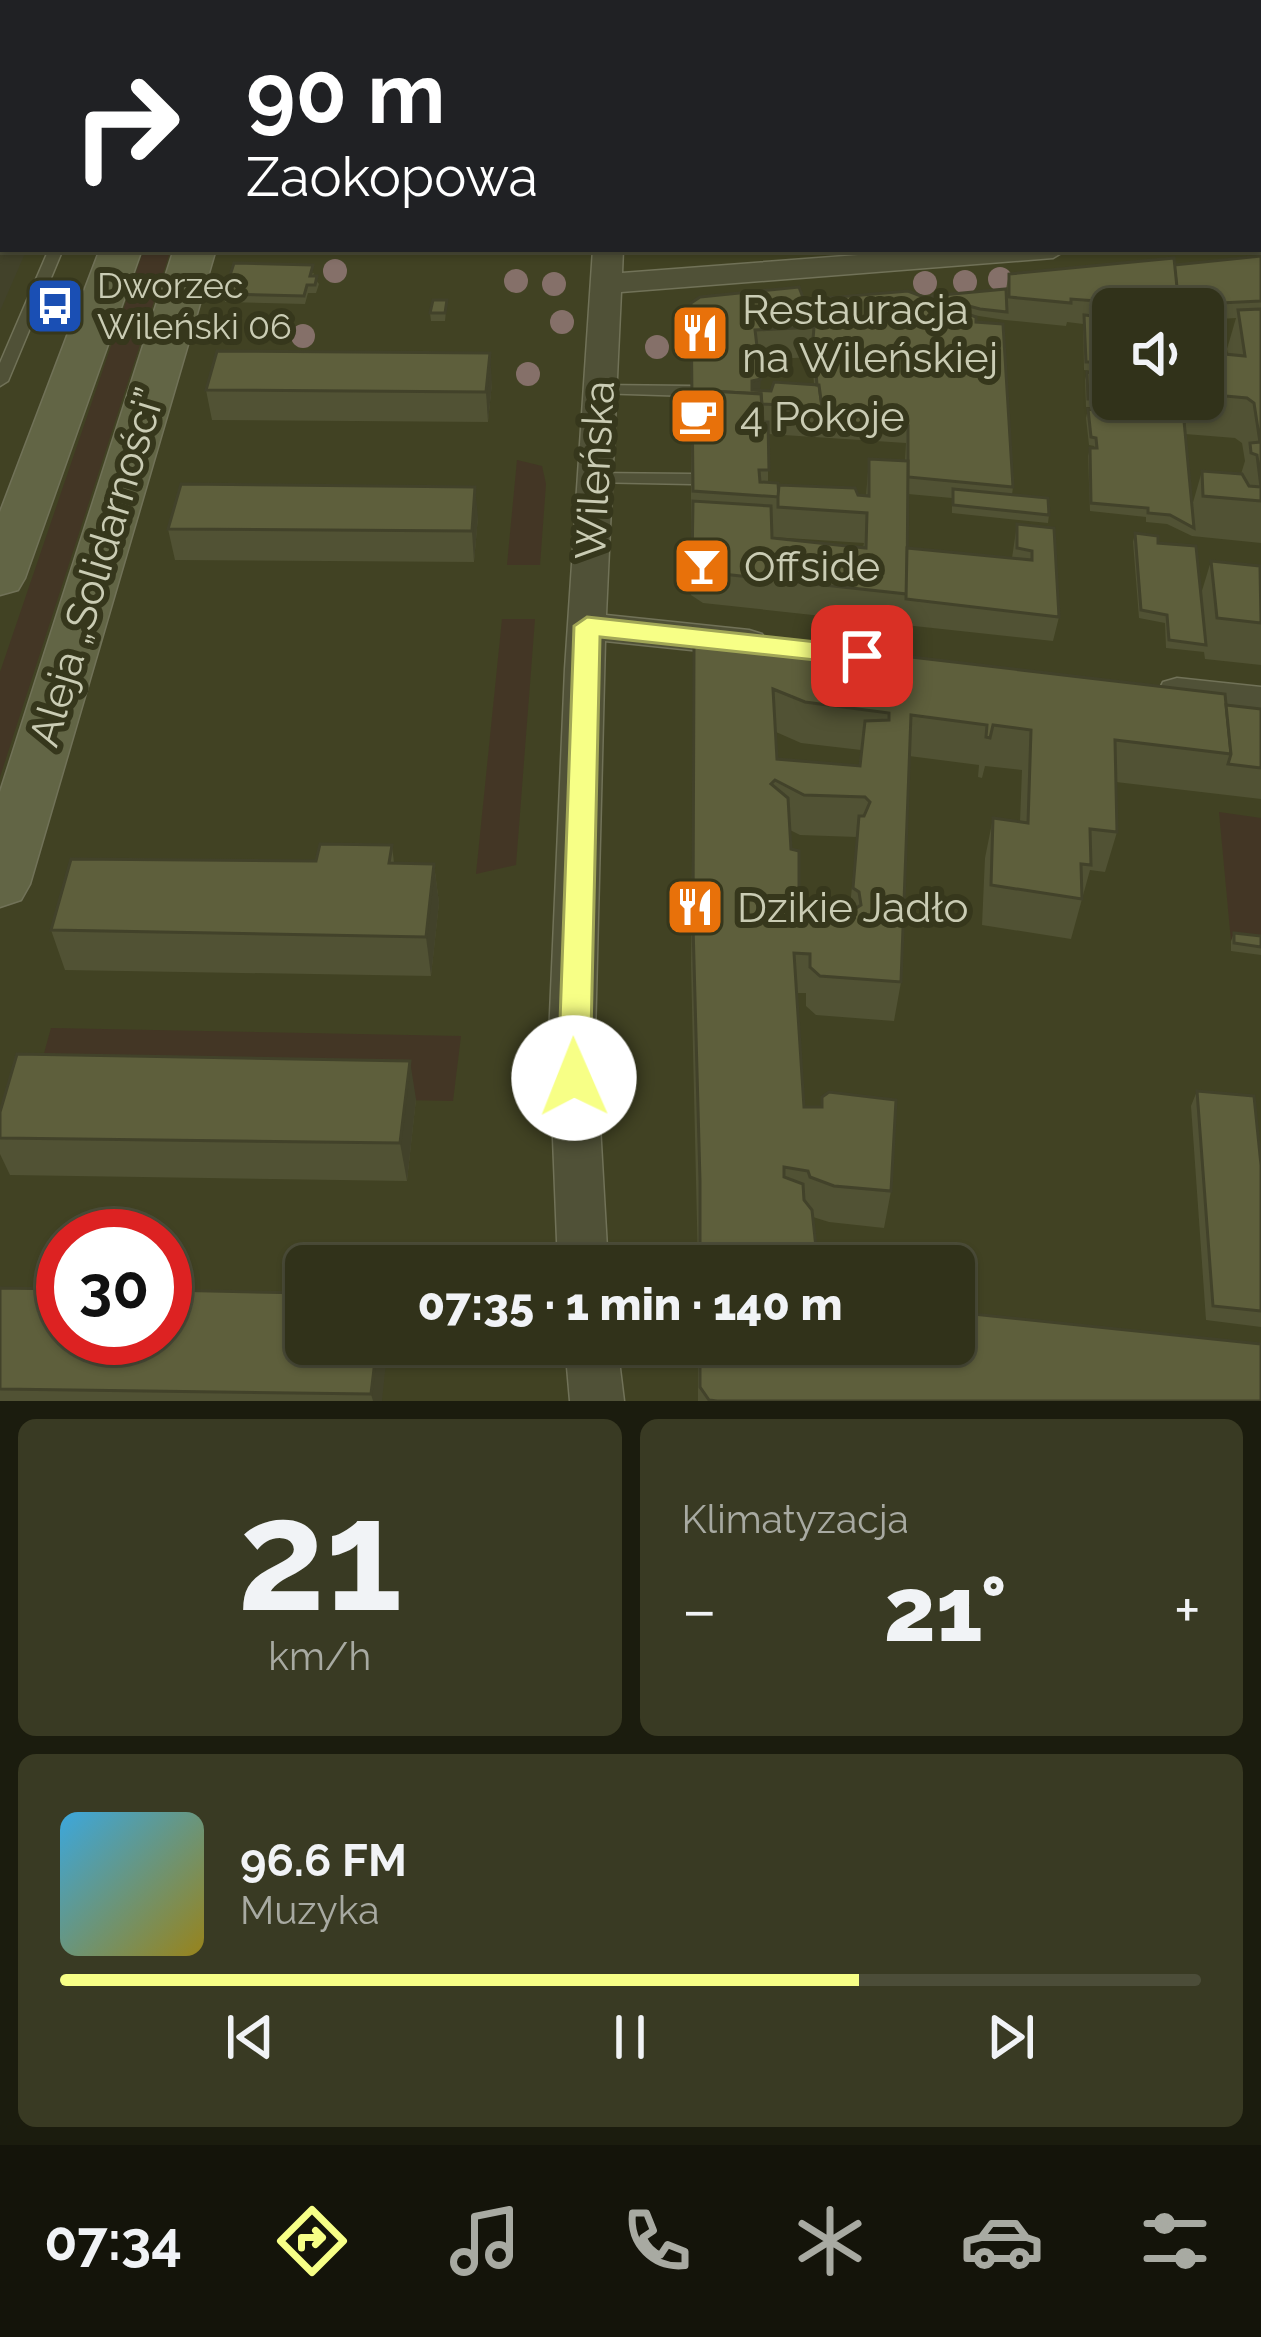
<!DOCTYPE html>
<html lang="pl">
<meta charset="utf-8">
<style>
:root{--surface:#31321a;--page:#393a23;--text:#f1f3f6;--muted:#a8aaa2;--line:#4c4d39;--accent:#f7ff86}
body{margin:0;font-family:Raleway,sans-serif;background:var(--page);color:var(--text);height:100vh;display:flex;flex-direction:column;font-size:45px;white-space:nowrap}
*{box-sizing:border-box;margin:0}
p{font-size:39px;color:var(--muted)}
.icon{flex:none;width:66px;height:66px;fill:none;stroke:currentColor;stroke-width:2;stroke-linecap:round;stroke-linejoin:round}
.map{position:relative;height:1401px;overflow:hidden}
.drawer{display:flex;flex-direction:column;gap:18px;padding:18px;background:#1b1c0e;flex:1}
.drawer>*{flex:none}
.banner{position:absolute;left:0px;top:0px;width:1263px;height:252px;box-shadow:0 3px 9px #0004,0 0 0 3px var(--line);background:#202124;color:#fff;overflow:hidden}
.controls{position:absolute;left:1092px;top:288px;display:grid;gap:24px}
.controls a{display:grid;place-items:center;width:132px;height:132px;border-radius:18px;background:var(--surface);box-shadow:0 3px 9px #0004,0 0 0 3px var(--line);font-size:60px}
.speed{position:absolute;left:36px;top:1209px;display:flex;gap:24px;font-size:60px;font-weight:700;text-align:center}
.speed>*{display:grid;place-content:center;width:156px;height:156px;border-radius:50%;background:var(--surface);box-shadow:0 3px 9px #0004,0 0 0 3px var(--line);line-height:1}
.speed .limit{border:18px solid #d22;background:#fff;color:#111}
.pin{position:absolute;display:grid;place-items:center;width:102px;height:102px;color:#fff;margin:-51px;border-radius:24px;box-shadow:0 6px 18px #0006}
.me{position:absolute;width:132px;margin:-66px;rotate:359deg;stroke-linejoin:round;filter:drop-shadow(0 0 9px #0008)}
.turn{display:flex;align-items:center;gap:42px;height:252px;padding:0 48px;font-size:54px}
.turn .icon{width:156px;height:156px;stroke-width:2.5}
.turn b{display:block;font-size:84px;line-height:102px}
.big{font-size:90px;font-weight:800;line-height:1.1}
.drawer .widget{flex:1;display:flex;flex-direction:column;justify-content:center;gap:18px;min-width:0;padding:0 42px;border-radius:18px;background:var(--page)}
.drawer .dial{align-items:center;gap:0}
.dial b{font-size:156px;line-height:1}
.song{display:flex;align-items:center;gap:36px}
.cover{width:144px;height:144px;border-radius:18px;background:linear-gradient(135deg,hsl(200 70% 55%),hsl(50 70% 35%))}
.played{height:12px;border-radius:6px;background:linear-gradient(90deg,var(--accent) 70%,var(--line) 70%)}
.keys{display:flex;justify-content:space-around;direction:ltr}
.heat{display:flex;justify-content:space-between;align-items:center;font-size:66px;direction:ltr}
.drawer .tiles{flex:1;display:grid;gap:18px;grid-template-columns:1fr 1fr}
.widget:last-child{grid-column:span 2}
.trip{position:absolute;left:285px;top:1245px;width:690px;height:120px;border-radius:18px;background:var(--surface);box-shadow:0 3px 9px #0004,0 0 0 3px var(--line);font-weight:800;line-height:120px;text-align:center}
.dock{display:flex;height:192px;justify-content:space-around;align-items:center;background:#14140a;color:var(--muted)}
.dock .icon{width:84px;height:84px}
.dock .selected{color:var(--accent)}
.dock b{font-size:54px;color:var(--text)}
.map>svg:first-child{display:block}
.green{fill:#433625}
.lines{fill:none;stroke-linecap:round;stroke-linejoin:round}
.service-casing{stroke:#717258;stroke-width:3}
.minor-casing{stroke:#717258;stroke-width:3}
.secondary-casing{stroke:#717258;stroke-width:3}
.service{fill:#505137;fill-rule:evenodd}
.minor{fill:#505137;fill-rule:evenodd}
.secondary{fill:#626545;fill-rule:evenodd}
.tree{fill:#857069}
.wall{fill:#515234;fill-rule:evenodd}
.shaded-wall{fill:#42422a}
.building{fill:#5e5f3c;stroke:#42422a;stroke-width:3;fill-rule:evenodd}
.route{fill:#f7ff86;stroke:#a1a657;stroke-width:3}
.labels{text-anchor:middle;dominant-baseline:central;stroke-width:12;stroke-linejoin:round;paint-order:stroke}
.far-poi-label{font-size:36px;fill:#caccb4;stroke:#36371c;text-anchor:start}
.poi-label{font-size:42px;fill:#caccb4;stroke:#36371c;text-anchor:start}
.street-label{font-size:42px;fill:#caccb4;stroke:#36371c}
</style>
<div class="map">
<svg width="1261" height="1401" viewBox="0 0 1261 1401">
<rect width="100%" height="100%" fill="#414223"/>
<g class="green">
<path d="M144,249h27l-171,528v-105z"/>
<path d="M517,460l25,6 4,18 -6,81h-33z"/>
<path d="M502,619h33l-19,246 -40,9z"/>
<path d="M1219,812l42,6v127l-30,-4z"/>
<path d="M51,1028l410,8 -8,65 -420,-8z"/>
</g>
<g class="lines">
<g class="service-casing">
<g id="service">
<path d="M49,249h14l-55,132 -8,5v-23z"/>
<path d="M600,385l91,1 8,5 -8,5 -96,-3 -3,-3z"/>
<path d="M595,473l96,1 8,5 -8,5 -102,-2 -2,-4 2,-4z"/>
</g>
</g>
<g class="minor-casing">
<g id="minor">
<path d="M608,0h24l1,3h-26z"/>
<rect x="1260" y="222" width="1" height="18"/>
<path d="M593,249h30l-1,24 315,-24h131l-15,9 -432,34 -15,323 143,15 13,4 6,9 -6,9 -13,4 -144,-15 -10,396 13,229h-50l-9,-229 16,-368z"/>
<path d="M1177,678l84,9v28l-98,-13 -5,-10 5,-10z"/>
<path d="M565,1344h52l7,57h-54z"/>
</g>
</g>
<g class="secondary-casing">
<g id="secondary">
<rect x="252" y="0" width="34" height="3"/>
<path d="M100,249h42l-117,329 -7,12 -18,5v-83z"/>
<path d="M174,249h42l-186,635 -9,16 -21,7v-115z"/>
</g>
</g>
<use href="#service" class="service"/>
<use href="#minor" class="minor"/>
<use href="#secondary" class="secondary"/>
</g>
<g class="tree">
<circle cx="335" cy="271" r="12"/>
<circle cx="1000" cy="279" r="12"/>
<circle cx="516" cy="281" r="12"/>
<circle cx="965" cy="282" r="12"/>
<circle cx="925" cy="283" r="12"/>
<circle cx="554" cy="284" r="12"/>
<circle cx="562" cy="322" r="12"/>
<circle cx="303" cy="336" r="12"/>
<circle cx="657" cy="347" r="12"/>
<circle cx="528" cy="374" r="12"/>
</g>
<g class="wall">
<path d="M311,0h246v3h-247z"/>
<path d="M687,0h568l-1,3h-567z"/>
<path d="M1261,256v287l-69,-7 -25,-12 -21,-2v-5l-56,-6 -2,-55 2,-8h4v-2l-5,-1 -3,-27 2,-9 4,1v-3h-6l-1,-27 2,-8h4v-1l-7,-1 -1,-46 -16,-2 -1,4 -61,-6 -39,-6 47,173 -1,8 37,20 -1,8 -96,-10v-15l-44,-4 -1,54 105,10 5,-34 37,4 5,89 -6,24 -350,-38 -12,-8v-292l240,-4v-3l75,-7 3,-15 165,-9zM1113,309h90v11l33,-2 -9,31 1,5 -25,-2v47h-90zM812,357l2,27 -43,7 -11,-1 -2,-30zM768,434l138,9 -1,18 -36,-2 -3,37 -87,-7 -11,-6zM1185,434l50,4 7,5 3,18 -4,13 -39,-3 -10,35zM772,537l92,6 -1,5z"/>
<path d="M314,273l-1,3 6,8 -3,9h-8l-3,11 -80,-2 -1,-8z"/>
<path d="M447,300l-2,21h-14l-1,-8z"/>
<path d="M492,383l-4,39 -276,-2 -6,-30z"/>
<path d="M478,517l-4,45 -299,-2 -7,-31z"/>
<path d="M1135,533l66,61 10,-33 50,7v97l-56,-6 -1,-7 -38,-4 -1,-25 -26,-5 -6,-76z"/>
<path d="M694,641l215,23 352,45v90l-145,-17 1,50 -12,40 -15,-2 -19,69 -89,-14 3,-67 8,-40 27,4 2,-52 -37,-4 -3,12 -4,-1 1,-12 -70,-9 -8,226 -7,39 -78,-6 -10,-9v-13h-10l8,114h17l1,-10 69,94 -7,37 -55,-6 -16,-5 5,49h-120l-7,-302zM776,732l25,11 60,7 -2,16 -82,-7zM790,830l10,5 57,2 -7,69 -52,7 1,-15 -8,-49z"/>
<path d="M392,845l2,18 40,1 5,39 -8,73 -366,-6 -14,-40 265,-69z"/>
<path d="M1234,933l27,3v19l-30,-4v-10z"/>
<path d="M1197,1091l64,74v162l-55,-7 -15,-214z"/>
<path d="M416,1099l-9,82 -397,-6 -10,-21v-42z"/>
<path d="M0,1288l306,5 76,108h-382z"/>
<path d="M698,1344h256l307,57h-563z"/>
</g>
<g class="shaded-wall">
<path d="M118,0h18l-1,3h-18z"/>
<path d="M372,0h28v3h-29z"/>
<path d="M6,249h21l-27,62v-48z"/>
<path d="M490,353l2,30 -4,39 -2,-30z"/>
<path d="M761,379l-2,24h-8l1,-22z"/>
<path d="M475,487l3,30 -4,45 -2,-31z"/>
<path d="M434,864l5,39 -8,73 -5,-39z"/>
<path d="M799,898l-4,40 -5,-37z"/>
<path d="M410,1061l6,38 -9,82 -7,-38z"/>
<path d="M377,1344h11l-6,57h-9l-2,-7z"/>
</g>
<g class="building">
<path d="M0,0h118l-1,3h-114v246h3l-6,14z"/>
<path d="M311,0h61l-1,3h-61z"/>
<rect x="485" y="0" width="61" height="3"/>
<rect x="688" y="0" width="56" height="3"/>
<rect x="882" y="0" width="27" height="3"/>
<path d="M1001,0h119l1,3h-75l-22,-2v2h-23z"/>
<rect x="1123" y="0" width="45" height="3"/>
<path d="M1182,0h72l-8,3h-68l-3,-2z"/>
<path d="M1260,71h1l-1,89z"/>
<path d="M1261,256v45l-82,4 -5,-40z"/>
<path d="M1174,258l5,49 -108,-8v4l-62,-6v-23z"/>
<path d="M234,263l79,2 -3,11h7l-2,9h-8l-3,11 -80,-2z"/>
<path d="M799,287l15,40 -59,3 6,49 -9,2v9l19,1 3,-9 45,3 3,22 -60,-3 -1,-10 -69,-4v9l-1,-96 9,-6z"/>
<path d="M1006,289l1,23 -27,-3 -49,-13z"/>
<path d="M908,291l68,26v5l27,2 10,163 -105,-10v-51l-88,-5 2,-14 -3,-22h-2l-4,-45 1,-13 -10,-27z"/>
<path d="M433,300h14l-2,13h-15z"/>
<path d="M1261,309v192l-58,-5 -1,-25 40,3 7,12 12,1 -4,-32 -6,-2 -1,-10 10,-1 -6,-39 -7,-5 -44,-4v-42l42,4 -7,-46z"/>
<path d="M1084,315l29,3v81h69l12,129 -24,-13 -22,-2v-5l-57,-5 -1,-55h7l-1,-10 -5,-1 -3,-28 7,1 -1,-11h-6l-1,-27 7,1 -1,-11h-7z"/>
<path d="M217,351l273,2 -4,39 -280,-2z"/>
<path d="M692,390l69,4 2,28h5l1,48h-10l1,12 18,1 1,14 -86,-6z"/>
<path d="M869,459l39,2 -1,133 -203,-22 -12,-8 1,-63 78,5 1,32 94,10 1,-35 -89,-6v-10l1,-12 76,3 3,7 11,1z"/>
<path d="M181,484l294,3 -3,44 -304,-2z"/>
<path d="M953,489l95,9 1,17 -96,-10z"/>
<path d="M1017,524l37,4 5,89 -153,-18 1,-51 125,12v-9l-15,-3z"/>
<path d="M1135,533l23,3v7l38,3 10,99 -37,-5 -2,-25 -26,-5z"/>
<path d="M1211,561l49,5 1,57 -44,-5z"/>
<path d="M707,633l201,25 1,6 2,-7 314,37 6,60 -116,-14 2,92 -27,-3 1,36 -10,-1 1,35 -91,-14 2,-67 35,5 3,-93 -38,-5 -3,13 -4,-1 1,-12 -76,-10 -10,267 -81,-6 -10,-9v-13l-16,-1 10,154h18v-10l7,-5 67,8 -5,91 -57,-5 -24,-9 -2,-6 -24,-4v10l19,7 1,16 8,10 6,56h-118v-85l-7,-256 1,-284zM773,689l32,13 84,11v7l-24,1 -5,45 -83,-7zM775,780l29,15 61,2 5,5 -6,14h-5l-6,72 6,4 2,13 -8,5 -6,-7 -35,-3 -10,13h-11l-1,-12 9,-3v-47l-8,-2 -3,-51 -17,-14z"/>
<path d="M1226,705l35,4v59l-33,-4 3,-10z"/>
<path d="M320,844l72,1 -3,18 45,1 -8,73 -375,-7 20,-71 245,2z"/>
<path d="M1234,933l27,3v11l-27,-4z"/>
<path d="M17,1054l393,7 -10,82 -400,-5v-26z"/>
<path d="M1197,1091l57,5 7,69v146l-48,-5z"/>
<path d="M0,1288l63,1v49h102v-48l141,3v51h71l-6,50 -371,-5z"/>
<path d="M954,1312l307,32v57h-544l-8,-1 -9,-13v-43h254z"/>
</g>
<path class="route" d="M587,617l275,30 13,9 -13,9 -262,-28 -10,441 -5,10 -11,4 -12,-4 -4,-10 16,-452z"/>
<defs>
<g id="bus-square" transform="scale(3)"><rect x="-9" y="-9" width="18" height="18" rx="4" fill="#1a4fb4" stroke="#36371c"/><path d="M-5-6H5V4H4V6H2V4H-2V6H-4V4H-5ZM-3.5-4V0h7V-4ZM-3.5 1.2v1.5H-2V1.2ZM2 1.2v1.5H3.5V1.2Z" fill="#fff"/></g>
<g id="restaurant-square" transform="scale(3)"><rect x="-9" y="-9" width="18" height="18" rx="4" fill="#e8710a" stroke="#36371c"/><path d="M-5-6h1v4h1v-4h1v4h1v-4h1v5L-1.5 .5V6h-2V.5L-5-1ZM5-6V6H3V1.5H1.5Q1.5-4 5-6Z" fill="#fff"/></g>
<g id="cafe-square" transform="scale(3)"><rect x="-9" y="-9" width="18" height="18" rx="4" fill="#e8710a" stroke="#36371c"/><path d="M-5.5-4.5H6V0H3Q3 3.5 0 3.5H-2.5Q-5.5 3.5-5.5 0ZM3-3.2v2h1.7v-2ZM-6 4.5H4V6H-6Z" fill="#fff"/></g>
<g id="bar-square" transform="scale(3)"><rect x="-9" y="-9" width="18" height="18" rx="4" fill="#e8710a" stroke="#36371c"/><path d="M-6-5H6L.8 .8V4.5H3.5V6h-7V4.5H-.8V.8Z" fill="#fff"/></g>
</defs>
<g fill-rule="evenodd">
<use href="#bus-square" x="55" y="306"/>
<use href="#restaurant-square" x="700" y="333"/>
<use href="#cafe-square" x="698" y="416"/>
<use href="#bar-square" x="702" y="566"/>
<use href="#restaurant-square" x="695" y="907"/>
</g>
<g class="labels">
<g class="far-poi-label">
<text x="97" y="285">Dworzec<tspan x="97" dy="41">Wileński 06</tspan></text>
</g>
<g class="poi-label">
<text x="742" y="309">Restauracja<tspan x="742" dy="48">na Wileńskiej</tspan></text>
<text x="740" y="416">4 Pokoje</text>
<text x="744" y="566">Offside</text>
<text x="737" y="907">Dzikie Jadło</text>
</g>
<g class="street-label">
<text transform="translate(595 470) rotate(-87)">Wileńska</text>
<text transform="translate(97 567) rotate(-73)">Aleja „Solidarności”</text>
</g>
</g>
</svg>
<div class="controls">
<a><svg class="icon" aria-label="sound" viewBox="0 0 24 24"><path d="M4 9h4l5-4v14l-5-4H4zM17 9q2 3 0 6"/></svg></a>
</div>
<div class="speed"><div class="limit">30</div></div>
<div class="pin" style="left:862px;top:656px;background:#d93025"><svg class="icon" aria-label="arrive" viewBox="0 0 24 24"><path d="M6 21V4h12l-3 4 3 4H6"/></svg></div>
<svg class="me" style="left:574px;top:1078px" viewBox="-20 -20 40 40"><circle r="19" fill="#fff"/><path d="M0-13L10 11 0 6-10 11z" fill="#f7ff86"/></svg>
<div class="trip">07:35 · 1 min · 140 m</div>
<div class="banner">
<div class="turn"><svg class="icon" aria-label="right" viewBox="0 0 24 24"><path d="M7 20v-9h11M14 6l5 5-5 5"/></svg><div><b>90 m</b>Zaokopowa</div></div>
</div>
</div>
<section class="drawer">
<div class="tiles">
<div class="widget dial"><b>21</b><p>km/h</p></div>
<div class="widget"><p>Klimatyzacja</p>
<div class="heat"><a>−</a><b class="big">21°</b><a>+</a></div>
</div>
<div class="widget">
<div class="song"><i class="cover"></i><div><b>96.6 FM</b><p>Muzyka</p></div></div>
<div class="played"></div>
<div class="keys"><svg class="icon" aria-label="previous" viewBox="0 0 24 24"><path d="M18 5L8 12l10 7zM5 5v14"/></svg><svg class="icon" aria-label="pause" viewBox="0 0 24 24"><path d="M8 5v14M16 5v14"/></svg><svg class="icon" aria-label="next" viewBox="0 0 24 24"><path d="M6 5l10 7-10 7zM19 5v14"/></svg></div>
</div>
</div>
</section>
<nav class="dock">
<b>07:34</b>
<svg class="icon selected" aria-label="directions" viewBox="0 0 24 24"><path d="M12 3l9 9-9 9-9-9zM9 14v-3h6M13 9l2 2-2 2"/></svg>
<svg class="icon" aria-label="music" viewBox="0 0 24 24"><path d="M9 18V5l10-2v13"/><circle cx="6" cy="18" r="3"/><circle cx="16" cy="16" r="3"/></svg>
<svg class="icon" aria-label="phone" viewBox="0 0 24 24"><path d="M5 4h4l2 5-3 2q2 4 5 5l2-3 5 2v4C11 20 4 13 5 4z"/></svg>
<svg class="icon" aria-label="climate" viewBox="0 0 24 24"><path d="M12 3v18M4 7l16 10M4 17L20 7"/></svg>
<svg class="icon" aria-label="car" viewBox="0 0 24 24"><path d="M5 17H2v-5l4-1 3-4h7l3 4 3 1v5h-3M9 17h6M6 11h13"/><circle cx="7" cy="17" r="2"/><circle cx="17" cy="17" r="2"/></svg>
<svg class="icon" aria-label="filters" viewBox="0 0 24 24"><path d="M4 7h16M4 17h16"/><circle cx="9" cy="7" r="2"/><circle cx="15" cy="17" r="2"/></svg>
</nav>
